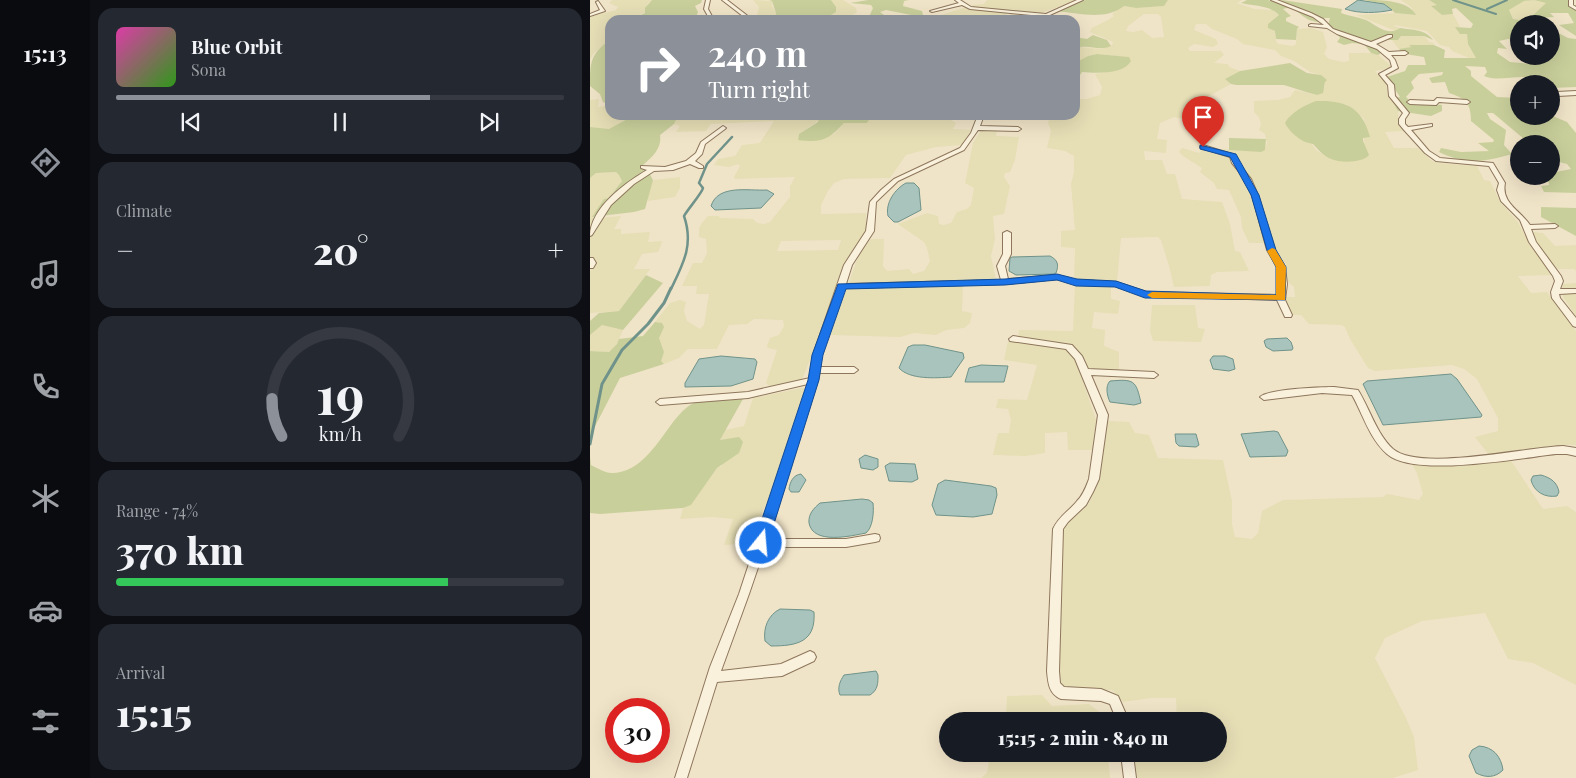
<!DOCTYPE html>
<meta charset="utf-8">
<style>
:root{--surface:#171b24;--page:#242831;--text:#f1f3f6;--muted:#9ea1a6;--line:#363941;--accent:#8c9099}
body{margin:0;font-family:"Playfair Display",serif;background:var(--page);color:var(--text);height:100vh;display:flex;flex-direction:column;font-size:19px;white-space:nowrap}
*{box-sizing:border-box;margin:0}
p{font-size:16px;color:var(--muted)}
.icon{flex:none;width:28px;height:28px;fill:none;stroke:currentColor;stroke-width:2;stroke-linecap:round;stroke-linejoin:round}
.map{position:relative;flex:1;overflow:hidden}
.panel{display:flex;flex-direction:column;gap:8px;padding:8px;background:#0d0f14;width:500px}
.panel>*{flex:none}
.top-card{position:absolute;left:15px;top:15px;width:475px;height:105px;border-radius:15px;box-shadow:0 5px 20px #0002;background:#8c9099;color:#fff;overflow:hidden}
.fabs{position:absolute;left:920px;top:15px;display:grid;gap:10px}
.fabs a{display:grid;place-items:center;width:50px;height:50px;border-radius:50%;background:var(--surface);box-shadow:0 5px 20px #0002;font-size:25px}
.speed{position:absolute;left:15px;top:698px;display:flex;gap:10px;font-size:25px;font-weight:700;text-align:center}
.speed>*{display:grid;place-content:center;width:65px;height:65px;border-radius:50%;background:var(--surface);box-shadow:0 5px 20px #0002;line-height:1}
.speed .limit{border:8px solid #d22;background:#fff;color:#111}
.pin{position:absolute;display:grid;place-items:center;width:42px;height:42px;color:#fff;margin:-51px -21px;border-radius:50% 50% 50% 0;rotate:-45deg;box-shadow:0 0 5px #0007}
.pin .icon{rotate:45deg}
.me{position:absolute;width:55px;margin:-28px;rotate:17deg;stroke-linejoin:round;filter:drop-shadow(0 0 4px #0008)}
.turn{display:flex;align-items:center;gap:18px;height:105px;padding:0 20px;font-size:22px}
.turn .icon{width:65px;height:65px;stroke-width:2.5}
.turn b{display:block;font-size:35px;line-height:42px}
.big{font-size:38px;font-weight:800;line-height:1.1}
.panel .card{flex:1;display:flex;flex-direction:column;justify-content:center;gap:8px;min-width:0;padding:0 18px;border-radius:15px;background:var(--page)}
.panel .dial{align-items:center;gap:0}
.dial svg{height:130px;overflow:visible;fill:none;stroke:var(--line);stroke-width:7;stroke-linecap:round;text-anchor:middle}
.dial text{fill:var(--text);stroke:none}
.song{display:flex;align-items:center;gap:15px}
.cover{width:60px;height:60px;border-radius:8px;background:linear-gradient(135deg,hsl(320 70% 55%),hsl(110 70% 35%))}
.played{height:5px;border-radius:2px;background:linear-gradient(90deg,var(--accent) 70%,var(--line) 70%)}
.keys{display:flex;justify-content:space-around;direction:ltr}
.heat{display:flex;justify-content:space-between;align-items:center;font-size:28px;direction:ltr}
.charge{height:8px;border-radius:4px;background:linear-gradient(90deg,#34c759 74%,var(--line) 0)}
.trip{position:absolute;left:349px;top:712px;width:288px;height:50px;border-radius:25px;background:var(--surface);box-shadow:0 5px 20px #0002;font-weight:800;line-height:50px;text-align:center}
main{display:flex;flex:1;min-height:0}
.tab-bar{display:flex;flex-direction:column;width:90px;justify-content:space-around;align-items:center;background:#090b0e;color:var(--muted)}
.tab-bar .icon{width:35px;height:35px}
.tab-bar .current{color:var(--accent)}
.tab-bar b{font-size:22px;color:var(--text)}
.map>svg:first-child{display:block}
.farmland{fill:#e6deb5;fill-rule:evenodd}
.green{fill:#c9cf9b;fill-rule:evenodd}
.water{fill:#a9c4bc;stroke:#6f938a}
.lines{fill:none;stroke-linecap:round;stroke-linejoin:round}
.stream-far2{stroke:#6f938a;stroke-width:2}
.stream-far1{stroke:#6f938a;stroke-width:2.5}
.stream{stroke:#6f938a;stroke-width:3}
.minor-casing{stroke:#8d765c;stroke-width:2}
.minor{fill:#faf1dc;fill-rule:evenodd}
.route{fill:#1a73e8;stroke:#114b97}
.slow{fill:#f59e0b}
</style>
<main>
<nav class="tab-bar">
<b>15:13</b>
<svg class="icon current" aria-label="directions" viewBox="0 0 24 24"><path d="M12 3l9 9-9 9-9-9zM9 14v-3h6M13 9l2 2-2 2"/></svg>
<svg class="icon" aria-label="music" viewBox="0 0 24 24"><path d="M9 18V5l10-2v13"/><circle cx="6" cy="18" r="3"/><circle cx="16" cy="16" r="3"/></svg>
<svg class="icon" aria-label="phone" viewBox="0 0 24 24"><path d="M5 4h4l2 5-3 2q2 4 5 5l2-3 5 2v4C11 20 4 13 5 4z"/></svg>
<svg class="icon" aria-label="climate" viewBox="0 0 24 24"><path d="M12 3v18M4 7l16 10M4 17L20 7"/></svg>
<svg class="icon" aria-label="car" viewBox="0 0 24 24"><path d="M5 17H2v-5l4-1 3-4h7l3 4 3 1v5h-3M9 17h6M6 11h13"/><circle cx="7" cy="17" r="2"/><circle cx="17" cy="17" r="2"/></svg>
<svg class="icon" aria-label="filters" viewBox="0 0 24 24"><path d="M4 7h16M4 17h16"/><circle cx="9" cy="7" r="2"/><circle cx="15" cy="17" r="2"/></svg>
</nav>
<section class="panel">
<div class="card">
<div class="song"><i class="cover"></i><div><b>Blue Orbit</b><p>Sona</p></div></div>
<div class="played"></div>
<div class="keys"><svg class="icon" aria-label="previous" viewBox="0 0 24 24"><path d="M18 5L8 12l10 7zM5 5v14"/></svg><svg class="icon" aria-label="pause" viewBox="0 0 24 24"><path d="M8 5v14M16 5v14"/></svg><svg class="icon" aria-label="next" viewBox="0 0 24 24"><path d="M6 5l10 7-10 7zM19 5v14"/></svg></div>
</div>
<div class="card"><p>Climate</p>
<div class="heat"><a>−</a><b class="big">20°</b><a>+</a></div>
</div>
<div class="card dial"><svg viewBox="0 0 100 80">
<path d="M14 69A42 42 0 1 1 86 69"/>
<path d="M14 69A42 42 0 0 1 8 46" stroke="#8c9099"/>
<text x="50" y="56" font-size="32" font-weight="700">19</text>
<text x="50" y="72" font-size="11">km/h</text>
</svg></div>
<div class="card"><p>Range · 74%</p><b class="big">370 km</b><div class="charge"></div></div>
<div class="card"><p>Arrival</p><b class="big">15:15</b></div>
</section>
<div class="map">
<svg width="986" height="778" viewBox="0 0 986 778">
<rect width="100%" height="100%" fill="#f0e4c8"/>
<g class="farmland">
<path d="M22,0h40l-4,3 -3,9 -15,8h-20v20l-16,13 -4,6v-42l26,-7 2,-3 -9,-4z"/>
<path d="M163,0l19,1v5l4,7 -1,7h-19l3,-13z"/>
<path d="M241,0h12l13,8 1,4 -12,8h-23l6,-3 8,-10z"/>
<path d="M397,0h90l-36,13 -70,-6 1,-2 12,-1z"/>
<path d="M578,0h74l-5,3 17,6 18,1 7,5 -11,9 7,7 1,10 2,3 15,2 3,-2 1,-15 14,-1 12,4 4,15 -3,7 5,5 14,3 6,-1v-8h27l14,12 1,3 -16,3 11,12 2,13 10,14v14l6,7 -19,1 9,16h24l14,13 6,2 39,3 7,14 6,1 11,22 17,19 11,22 23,31 -34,1 13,17 16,-1 29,39v114h-18l-69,10 -14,-18 23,-6v-13l-21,-39 -13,-10 -12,-4 -77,6 -7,-3 -18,-29 -5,-12 -4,-2 -32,-1 -8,-9h-12l-5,-18h11l-1,-10 -7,-6 -1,-17 -12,-14 -2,-7h-23l-7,-15 -1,-11 -12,-27 -12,-1 -3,-6 -14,-11 2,-4 -19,-12 -4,-4 3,-4 17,5 4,-4 12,2 7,-2 39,3 4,-3 2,-6 -2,-9 -6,-4 2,-6 -2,-7 -5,-5v-11l24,-1 12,-3 5,-7 22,5 8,-9v-5l-4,-6 -11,-3 -16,-11 -13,-5 -6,-6 -32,-6 -6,-5 -25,-10 -6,-5h-10l-2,6 22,9 2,5 -5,3 -19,-3 -6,4 2,3h31l3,4 -10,8 14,1 1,3 11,4 -15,8 6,5 -24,13 5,13 -6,13 -18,3 -2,-2 6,-3 -18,-4 -14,6 -3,16 10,1 -1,13 -22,-2 1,9h17l5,14h8l7,25 40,3 8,22 5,27 5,1 9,19 -32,1 -6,3 -1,11 -36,1 -5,-21 -8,-26 -3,-3 -37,1 -4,44 -43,-1 1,-33 -14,-1v-16l14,-1 -4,-46 3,-12v-16l-9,-5 -18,-3 4,-17 -3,-8 1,-4 -13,-2 -2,-2h41v-16h12l13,-4 2,-8 -7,-13 25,-5 9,-12 -32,-3 -9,2 -13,7v-14l4,-2 22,2 11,-4 1,-3 -23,-10 2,-4 16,-8 6,-4 -2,-2 12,-8 12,2 28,-2zM554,14h14l3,3 3,20 -12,1 -10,-8 -9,2 -7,-1 2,-5zM755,104l11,7 8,8 2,9 -3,16 -33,15 -14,-9 -4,-6 -8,-3 -13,-26z"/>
<path d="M811,0h28l9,5 -7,1 11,9 11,-1 7,13h-4l11,7 1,10 8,14h-7l-17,-7 -3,-4 -9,-2 -13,-14 -32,-6 -1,1 6,2 -4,3 -40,-16 39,-2 20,2 -4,-8z"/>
<path d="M944,0l13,3 -19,18 -15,-2 -4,-9 15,-9z"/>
<path d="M373,8l45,4 -3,5 8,-4 27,3 -6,4h-102l3,-3z"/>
<path d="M811,36h23l5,6 5,1v2h-19l-9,4h-7l-7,-9h6z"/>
<path d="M9,99l-1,8 12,-2v10h25l-26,15 -19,-3v-27z"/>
<path d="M98,115h132l-2,6 -19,13 -1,6 36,-6 10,-11h23l5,-8h47v3l32,2 5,3 -3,6 18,1 -9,15 -26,2 -30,8 -16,23 -46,1 -10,4 -6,8 -7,14v9l45,-1v18l-19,29 -18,52 -27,68 -30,8 -6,-5 11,-33 -9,-2 -1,-2 3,-8 9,-3 5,-9 -1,-6 -29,-1 -7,5 -18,1 -12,24h-29l-9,9 -15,6 -4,-3 4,-9 -5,-14 3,-15 -7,-1 15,-19 10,-3 6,2 -2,9 3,10 13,8 4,-4 5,-31h-13l1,-8h-15l11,-23h9l5,-10 -1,-14 -7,-2v-9l3,-5 6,-7h11l1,2 33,1 4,4 7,1 6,-2 20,-25v-11l5,-9 -60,2 -1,-2 6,-11 -2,-2 -9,3 -15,-2 4,-6 17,-3 7,-11 18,-2 14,-22 -63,3 -5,7 -30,1 4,-6 -6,-2 2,-4h9zM251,240l-3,10 -61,1 4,-10z"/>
<path d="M392,129l15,1 -1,6 23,1 -4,23 -5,12 -5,1 -1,4 6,9 -6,28 -11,2 2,23 -4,17 5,24 -148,5 11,-31 12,-15h13l-1,27 4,5 22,-2 4,5 11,-3 6,-10 -3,-13 -3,-6 -26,-18 29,-11 11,3 1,8 5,1 7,-2 6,-11 10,-3 4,-4 3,-17 -9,-5 8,-40z"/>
<path d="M26,172l3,3 3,6 -26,35 -6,13v-51l6,-5z"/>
<path d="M90,177v11l-5,9 -27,4v-8l5,-13z"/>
<path d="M31,216l-7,13h7v5l29,-2 -2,10 14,-1 -1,4 -3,7 -16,2 -8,15h16l-31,42 -29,2v-41l4,-9 -4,-5v-21l9,-19z"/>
<path d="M942,232l11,1 12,13 21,-1v26l-2,-2h-17l-14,-17z"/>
<path d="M986,283v33l-13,-19 -1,-7 1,-6z"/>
<path d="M485,284l36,1v14l9,2 -2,13 -24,-2 -2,16 13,2 -1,16 15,6v18l-33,-2 -7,-16 -9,-7 -52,-8 1,-7 54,1z"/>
<path d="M373,285l-1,26 10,2 -2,10 -6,5 -18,2 -10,5 -22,-2 -14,4 -70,-2 17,-48z"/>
<path d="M562,305h43l3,23 7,1 -4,13 -48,-1 -3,-10z"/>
<path d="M12,325l21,5 -6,14 -8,8 -19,-1v-16z"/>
<path d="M418,341l57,8 10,9 21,62 -4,30h-24l-1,-18 -22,1v20l-19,3 -33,-1 5,-22h11l2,-13 -3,-11 -12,-1 2,-9 29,1 10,-35 -33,-5z"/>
<path d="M211,388h4l-10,37 -20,60 -14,30 -7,28 -30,2 9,-26 -21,-2 -32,2 3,-11 8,-3 26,-37 5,-2 -2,-26 5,-10 19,-4 9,-28z"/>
<path d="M518,421l21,1 6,11 14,2 9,23 65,2 9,41v23l3,13 17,2 6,-6 4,-22 21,-11 100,-3 4,-3 32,6 4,-6 -6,-21 -5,-9h35l63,-5 33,50 24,-3 9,6v173l-43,-22 -25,-4 -23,-46 -63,8 -37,17 -10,20 31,60 8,19 4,33 -25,8h-256l-3,-24h84v-33h-41l-1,-23h-25l-28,4 -11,-12 -46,-1 -7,-9 2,-147 6,-11 22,-19 10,-22z"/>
<path d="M452,695l10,11 37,-2 17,13v4h-106l6,-5 1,-20z"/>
<path d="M400,754h118l2,24h-129l6,-5z"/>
</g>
<g class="green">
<path d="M62,0h50l-1,3 -6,3 3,6 -2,5 5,3h-71l15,-7v-5z"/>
<path d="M179,0h62l5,7v5l-14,8h-47l1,-7 -4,-12z"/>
<path d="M278,0h41l-5,1 -1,5 19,5 1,4 -4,5h-6l3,-4 -30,-6 -6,2 11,8h-35l13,-3 4,-9 -2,-3 -21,-2z"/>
<path d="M495,0h83l-4,6 -28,2 -12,-2c-18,15 -46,7 -68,5z"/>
<path d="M657,0h21l12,3 2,-3 60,9 -1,4c8,3 17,4 25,7 10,5 22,17 34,8 13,2 25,1 33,12l-9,-4h-23l-3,4h-16l-8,3 6,7v4l-2,1 -7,-2 -7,-9 -12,-1 -8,2 -7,-3 3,-4 -4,-7 -8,-6 2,-7h-5l-7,4c-4,-1 -9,-1 -12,-4 -9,-5 -12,-13 -23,-9l8,7 -5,2v3l13,6 -2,2 -1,11 -20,-1 -1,-8 -7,-3v-4l11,-9c-9,-10 -26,-9 -38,-12z"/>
<path d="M774,0c18,0 44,0 52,15l-21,-2 -10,-9z"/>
<path d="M839,0h141l-2,2 2,4 6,4v26l-17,-11 15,-2 -6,-10h-18l4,4 -16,1 -3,2 7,4h-23v17l-11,-2 -9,2 8,8 -9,-1 -1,5 13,9 20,2 -4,-6 25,-2v-6h4l-4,-5v-16l17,9 8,1v48l-25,1v-4h-8c-17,-15 -40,0 -59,-8l3,-4 -2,-5 -20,-1 6,5v5l26,21 22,1v18h32v-2l4,3 12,5 9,11v60l-32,-1 -3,-6 8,-1 -1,-5 -4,-4h7v-3l20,-4 -4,-5 -16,-4v-16h-27v-5l-31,-26h-6l3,6 16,11 -2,15 8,9c-27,8 -47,11 -73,-2l2,-4 20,4 28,-1 -11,-8 15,-1 1,-2 -23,-19c0,-18 -6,-23 -22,-28l-4,-11 -13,1 -3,-5 13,-3 1,-3 -24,2 -8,8 3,6 -8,9c8,8 25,6 36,8v6l-11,5 -33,-5 -7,-12 9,-2 -13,-20 18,-6 3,-6h18l-2,-8 -19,-3 -6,-5 12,-2 -2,-2h25l11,5 -1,8h32l-8,-14 -1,-10h-7l-5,-7 16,1 2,-4 -17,-16 -4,1 1,5 -11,1 -11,-9 6,-1zM944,0l12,3 -19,18 -14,-2 -4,-9 15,-9z"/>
<path d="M503,35l14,5 4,6c-12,6 -24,-3 -36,3v-12l12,2z"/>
<path d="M20,40v65l-7,-3 -3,-8 -10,-8c0,-23 0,-32 20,-46z"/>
<path d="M507,54l32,3 2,4c-8,14 -35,12 -49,11l-7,11v-20l13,-7z"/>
<path d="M700,63l17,10 14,2 6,5 -2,2 -2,11 -6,2 -11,-3 -22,-7h-48l-5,-1 -6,-5 15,-8z"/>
<path d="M726,101c30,-1 46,6 54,36l-7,1v3l6,14c-6,8 -29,8 -38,4 -8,-3 -13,-10 -18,-15 -1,0 -7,-2 -8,-2 -8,-4 -16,-11 -20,-19 5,-10 20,-18 31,-22z"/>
<path d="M45,115h53l-3,5h-9l-2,4 -14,11c2,14 -8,22 -18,31l6,5 5,9 -8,29 -11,3 -42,5 12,-18 5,-1 13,-17 -3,-6 -3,-3 -20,1 -6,5v-51l19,2z"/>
<path d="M230,115h52l-5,8h-23c-16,17 -22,20 -46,17l1,-6 19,-12z"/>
<path d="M639,138l37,1 -1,11 -4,2 -32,-2z"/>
<path d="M951,207l35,1v28l-35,-19z"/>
<path d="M56,275l17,8 -40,47 -21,-5 -12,10v-14l9,-8 20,-2z"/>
<path d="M65,322l7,1 2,4 -5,11 5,14 -3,9 3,3 -44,14 -30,58v-85l19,1 8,-8 2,-5 24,-3z"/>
<path d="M153,399l-23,41 19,-3 4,5 -4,11 -22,15 -26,37 -8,3 -83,6 -10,-1v-57l1,9c6,3 16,9 22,8 42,-2 56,-63 84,-71 12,-4 33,-2 46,-3z"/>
</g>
<g class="water">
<path d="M768,0l26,4 8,6c-15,3 -32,4 -47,-1z"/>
<path d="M316,183h8l5,5 2,22 -23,12h-4l-6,-6c-3,-13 7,-27 18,-33z"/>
<path d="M177,190l7,4 -13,14 -46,2 -4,-4c7,-22 37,-15 56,-16z"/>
<path d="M460,256c8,4 9,9 6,17l-2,1 -38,1 -7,-4 1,-13 2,-1z"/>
<path d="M697,338l4,4 2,6 -1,2 -19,1 -7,-4 -2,-6 3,-2z"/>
<path d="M323,345h12l38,8 1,5 -13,19c-15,1 -41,3 -52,-9l9,-21z"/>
<path d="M131,356l34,3 2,3 -4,17 -22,7 -46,1v-4l14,-24z"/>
<path d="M623,356h12l8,3 2,10 -6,2 -16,-2 -3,-9z"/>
<path d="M391,365l27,1 -4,16h-39l4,-14z"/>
<path d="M861,374l6,5 25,36 -1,2 -98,8 -20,-41 4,-3z"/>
<path d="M520,381c24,-2 26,-1 31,22l-7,2 -24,-3c-3,-6 -5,-16 0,-21z"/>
<path d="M684,431l4,1 10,19 -2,5 -36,1 -9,-23z"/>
<path d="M585,434h21l3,11 -3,2 -17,-1 -3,-3z"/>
<path d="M275,455l13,4v8l-5,3 -12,-2 -2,-9z"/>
<path d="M300,463l25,1 3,15 -6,3 -23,-1 -4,-15z"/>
<path d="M211,474l5,6 -7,12h-8l-2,-3c1,-7 4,-14 12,-15z"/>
<path d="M951,475c10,3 16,7 18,17l-2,4c-12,2 -23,-4 -26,-16l2,-4z"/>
<path d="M355,480l46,6 5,2 1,7 -5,19 -19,3 -37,-2 -4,-10 6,-21z"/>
<path d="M272,499l7,1 4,3c1,9 0,24 -7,30 -15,3 -53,12 -57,-10 -1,-9 5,-15 11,-20z"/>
<path d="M190,609l30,1 4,2c2,30 -17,34 -43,34l-6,-5c-2,-13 3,-26 15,-32z"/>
<path d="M286,671l2,4c0,8 0,15 -8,20h-30c-3,-7 0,-14 4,-20z"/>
<path d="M889,746c14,1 22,10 24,24 -8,8 -17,8 -27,3l-7,-17 3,-6z"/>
</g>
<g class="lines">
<g class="stream-far2">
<path d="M863,0l43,14"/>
<path d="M897,9l20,-9"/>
</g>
<path class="stream-far1" d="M81,289c12,-25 23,-44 13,-73 4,-7 18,-23 19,-28l-4,-5 8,-19 25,-27"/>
<path class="stream" d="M0,444l12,-60 20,-34 26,-26 16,-21 7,-15"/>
<g class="minor-casing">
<g id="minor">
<path d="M116,0h4l-2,9 5,9h-4l-5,-9z"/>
<path d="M132,0h5l26,20h-5z"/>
<path d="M365,0h5l11,7 75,7 31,-14h6l-42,19 -2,-1 2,-2 -71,-7 -8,-4 -30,7 -2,-1 29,-8z"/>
<path d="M681,0h6l34,13 12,6 10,10 38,13 17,-7h4v2l-16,7 13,8 16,-1 3,2 -3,2h-14l4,5 3,8 -13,7 9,10 1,11 14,17 -4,6v5l3,3 24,-3v2l-21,4 18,21 11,7 53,5 12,20c-4,20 15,27 25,42l25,-1 3,2 -3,2 -24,1 5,13 25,34 2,5 -3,8h16v4l-17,1 1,4 16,20v9l-3,-1 -21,-28 -1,-6 4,-11 -2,-5 -24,-34 -9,-22 -19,-19 -4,-11 2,-7 -10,-17 -53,-5 -11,-8 -21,-23 -5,-6v-5l4,-6 -14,-17 -1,-11 -9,-11 13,-7 -2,-7 -13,-11 -40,-15 -10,-6 -18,-2v-1l2,-1 13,1 -11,-8z"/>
<path d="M979,0h4v5l3,2v3l-7,-4z"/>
<path d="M8,1l7,10 -15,5v-2l10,-4 -4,-8z"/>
<path d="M986,91v4l-18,1 -7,2v-3l6,-3z"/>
<path d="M847,98l30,2 3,2 -3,2 -28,-2 -3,3 -26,-1 -3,-2 3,-2 24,1z"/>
<path d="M388,115h6l-4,11 38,1 3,2 -3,2 -40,-1 -14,20 -66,31 -22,21 -2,29 -22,34 -6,19 155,-4 -4,-14 6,-12v-21l4,-2 4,2v21l-6,12 3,13 49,-4 19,5 40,2 30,10 132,3 1,-11 -2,-17 -10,-17 -15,-55 -7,-16 -13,-16 -2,-6 -29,-9 -1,-1 3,-2 32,10 3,8 13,16 7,16 17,55 10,17 2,17 -2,16 7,15 -1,2h-6l-8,-17 -132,-4 -30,-10 -39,-2 -19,-5 -52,5 -161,4 -23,67 -1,12h34l4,3 -4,3h-35l-1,7 -50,159h78l29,-5 4,1 1,3 -1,3 -4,1 -29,5h-81l-16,47 -28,77 60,-7 29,-13 4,2 2,4 -2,4 -32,15 -65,6 -30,96h-12l35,-111 29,-73 69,-210 -60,14 -88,7 -4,-3 4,-3 88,-7 62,-14 3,-23 31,-90 22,-34 4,-29 11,-12 13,-11 66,-31 11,-15z"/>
<path d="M133,126l3,2 -1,1 -20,15 -3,10 -7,7 8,5v2h-4l-9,-4 -17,6 -19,1 -20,13 -23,21 -19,30 -2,1c0,-28 35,-53 57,-66l-6,-2v-2l24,1 21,-6 10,-8 5,-11z"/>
<path d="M0,258h3l3,5 -3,5h-3z"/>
<path d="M423,336l59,9 10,11 6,13 66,3 4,3 -4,3 -63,-3 17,40 -9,64 -6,13 -7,13 -18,17 -5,7 -4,142 1,12 4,4 37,2 17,7 11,25h-12l-7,-17 -9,-3 -40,-2c-12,-5 -13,-16 -14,-28l6,-142c6,-13 16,-18 24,-28 6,-6 9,-14 12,-22l9,-64 -23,-56 -9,-10 -56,-8 -1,-2z"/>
<path d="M744,387l24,3c12,19 18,43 35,59 27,23 134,-2 170,-3l13,2v8l-9,-2h-11c-36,4 -142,24 -169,0 -18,-16 -24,-40 -35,-59l-30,-2 -58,7 -4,-3c8,-8 60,-10 74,-10z"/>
<path d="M531,754h12l3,24h-12z"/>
</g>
</g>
<use href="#minor" class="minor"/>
</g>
<path class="route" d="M610,145l36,9 23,41 17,55 10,17 -1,33 -140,-2 -30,-11 -39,-1 -19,-6 -52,5 -159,4 -23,66 -4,25 -51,163 -2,4 -5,2 -5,-2 -2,-4 54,-163 4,-25 26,-71 167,-5 52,-5 20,5 39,2 30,10 130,4v-28l-9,-17 -16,-55 -21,-38 -30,-8z"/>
<path class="slow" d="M682,248l3,1 11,18 -1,33 -133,-2 -5,-3 5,-3 124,3v-28l-9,-16z"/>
</svg>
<div class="fabs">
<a><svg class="icon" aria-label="sound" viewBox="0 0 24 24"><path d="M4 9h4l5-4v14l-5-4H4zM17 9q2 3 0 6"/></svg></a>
<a>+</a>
<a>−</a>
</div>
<div class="speed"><div class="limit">30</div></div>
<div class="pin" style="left:613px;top:147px;background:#d93025"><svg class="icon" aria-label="arrive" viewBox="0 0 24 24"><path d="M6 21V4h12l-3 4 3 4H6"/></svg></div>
<svg class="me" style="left:171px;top:543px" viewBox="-20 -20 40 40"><circle r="17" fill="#1a73e8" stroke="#fff" stroke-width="3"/><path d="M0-11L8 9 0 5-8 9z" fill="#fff"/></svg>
<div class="trip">15:15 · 2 min · 840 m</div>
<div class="top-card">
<div class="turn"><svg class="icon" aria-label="right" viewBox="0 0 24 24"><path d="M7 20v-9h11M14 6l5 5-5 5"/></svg><div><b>240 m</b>Turn right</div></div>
</div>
</div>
</main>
